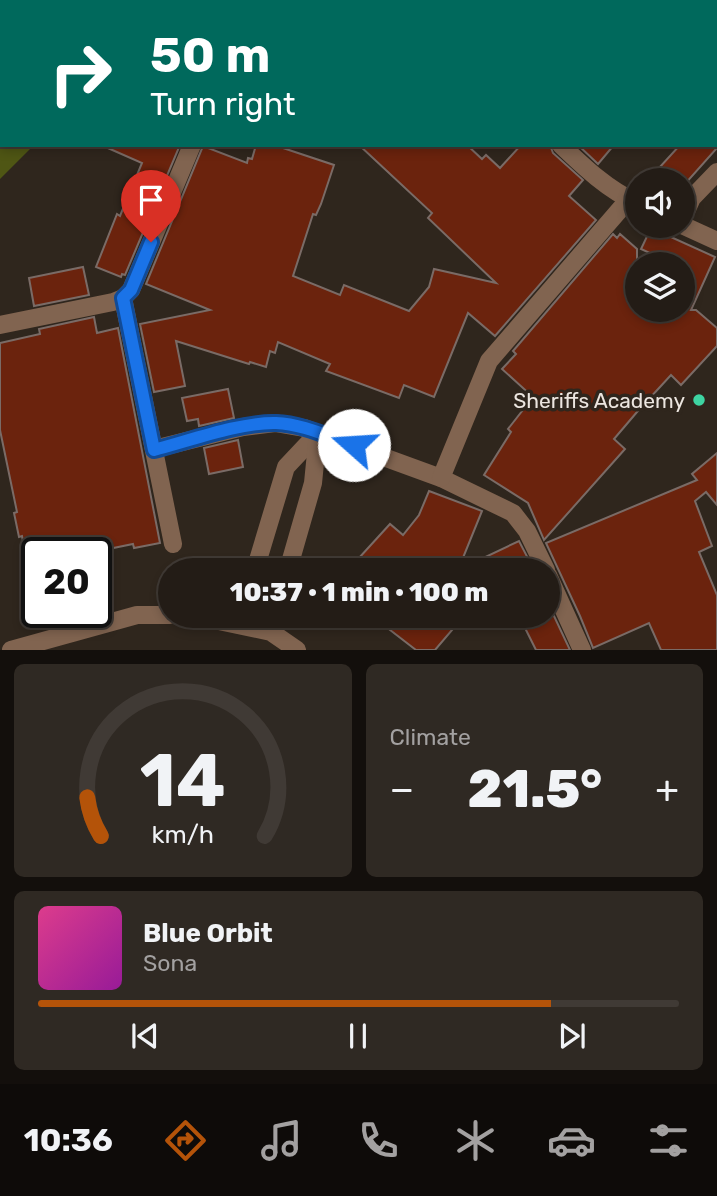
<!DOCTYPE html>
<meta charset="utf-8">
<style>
:root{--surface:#231c16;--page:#2f2923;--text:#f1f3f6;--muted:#a3a1a1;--line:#403a35;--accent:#b45309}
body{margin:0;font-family:Rubik,sans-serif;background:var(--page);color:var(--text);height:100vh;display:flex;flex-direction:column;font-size:26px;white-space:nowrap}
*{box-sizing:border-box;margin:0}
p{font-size:23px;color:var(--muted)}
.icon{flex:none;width:38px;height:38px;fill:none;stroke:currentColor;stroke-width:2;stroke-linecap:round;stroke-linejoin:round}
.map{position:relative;height:650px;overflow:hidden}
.drawer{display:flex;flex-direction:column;gap:14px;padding:14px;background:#130f0c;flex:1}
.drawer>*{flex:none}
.banner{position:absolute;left:0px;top:0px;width:718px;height:147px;box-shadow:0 4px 10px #0003,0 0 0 2px var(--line);background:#00695c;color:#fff;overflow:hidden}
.fabs{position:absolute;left:625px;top:168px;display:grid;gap:14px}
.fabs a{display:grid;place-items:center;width:70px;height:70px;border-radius:50%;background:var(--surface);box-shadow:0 4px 10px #0003,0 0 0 2px var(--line);font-size:35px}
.speed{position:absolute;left:21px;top:537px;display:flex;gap:14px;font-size:35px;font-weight:700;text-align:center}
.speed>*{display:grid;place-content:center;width:91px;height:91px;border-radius:50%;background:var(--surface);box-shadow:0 4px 10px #0003,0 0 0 2px var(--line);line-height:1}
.speed .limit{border:4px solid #111;border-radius:10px;background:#fff;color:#111}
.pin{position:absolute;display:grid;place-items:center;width:60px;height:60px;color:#fff;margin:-72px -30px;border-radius:50% 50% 50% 0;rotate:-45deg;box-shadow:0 0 7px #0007}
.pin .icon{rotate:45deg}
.me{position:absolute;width:77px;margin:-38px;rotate:289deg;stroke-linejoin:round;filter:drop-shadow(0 0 5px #0008)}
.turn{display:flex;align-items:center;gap:24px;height:147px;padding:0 35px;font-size:32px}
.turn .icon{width:91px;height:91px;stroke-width:2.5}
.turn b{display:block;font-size:49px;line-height:60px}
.big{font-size:52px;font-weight:800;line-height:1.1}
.drawer .widget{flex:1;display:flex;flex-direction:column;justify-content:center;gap:10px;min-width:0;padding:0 24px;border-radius:10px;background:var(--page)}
.drawer .dial{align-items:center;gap:0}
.dial svg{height:182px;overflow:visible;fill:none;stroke:var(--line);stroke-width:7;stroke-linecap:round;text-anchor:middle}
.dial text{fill:var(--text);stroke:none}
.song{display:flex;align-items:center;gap:21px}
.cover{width:84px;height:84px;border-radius:10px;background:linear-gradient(135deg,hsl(330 70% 55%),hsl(300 70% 35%))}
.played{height:7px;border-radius:4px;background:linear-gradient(90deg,var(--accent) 80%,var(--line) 80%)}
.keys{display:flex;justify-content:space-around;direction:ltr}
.heat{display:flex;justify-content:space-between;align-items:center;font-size:38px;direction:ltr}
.drawer .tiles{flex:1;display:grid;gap:14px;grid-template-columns:1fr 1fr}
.widget:last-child{grid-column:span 2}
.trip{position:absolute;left:158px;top:558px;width:402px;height:70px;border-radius:35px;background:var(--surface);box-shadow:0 4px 10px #0003,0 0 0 2px var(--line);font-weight:800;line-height:70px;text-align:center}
.menu{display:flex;height:112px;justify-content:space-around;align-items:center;background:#0e0b09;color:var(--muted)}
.menu .icon{width:49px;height:49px}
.menu .current{color:var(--accent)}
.menu b{font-size:32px;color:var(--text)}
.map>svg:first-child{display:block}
.green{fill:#4f5614}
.building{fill:#6b230d;stroke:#7a6b66;stroke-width:2}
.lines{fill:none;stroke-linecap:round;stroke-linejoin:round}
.minor{stroke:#816450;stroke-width:18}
.route-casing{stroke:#114b97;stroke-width:18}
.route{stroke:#1a73e8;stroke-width:12}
.poi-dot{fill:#3ed4a2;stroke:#2f261d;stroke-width:2.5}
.labels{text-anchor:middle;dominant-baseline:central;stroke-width:7;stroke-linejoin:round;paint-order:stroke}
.poi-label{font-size:21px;fill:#ece6e0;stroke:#2f261d;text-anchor:end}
</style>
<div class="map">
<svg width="717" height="650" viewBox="0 0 717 650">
<rect width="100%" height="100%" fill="#2f261d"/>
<path class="green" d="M0,0h177l-175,2v143h32l-34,34z"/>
<g class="building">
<path d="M101,145h79l-55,130 -3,-1 -1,3 -25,-10 21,-53 3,2 22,-53z"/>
<path d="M256,145h18l60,20 -13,39 -5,11 -3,-1 -20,62 47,19 4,-10 65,26 20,-24 5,-18 62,14 -68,-65 4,-5 -73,-68h108l15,14 4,-4 14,13 21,-23h29l3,8 30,27 -14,16 27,24 -101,116 -27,-23 -34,84 -30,-12 -5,13 -73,-27 4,-7 -52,-22 -3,11 -5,-2 -4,16 -16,-5 -1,2 -73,-23 9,45 -31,6 -14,-68 70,-14 -64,-26 57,-138 44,17 1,-5 4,1z"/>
<path d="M578,145h36l-16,19z"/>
<path d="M680,145h37v3l-32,36 -3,-4h-34z"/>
<path d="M651,228l64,29 -24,53h5l21,18v18l-36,39 -10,-10 -34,37 -23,27 11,10 -81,91 -16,-37 -44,-28 27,-43 -3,-3 25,-32 -31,-28 14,-15 -3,-3 100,-117 4,4 3,-4 17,15v61h45v-46h-8l-33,-15z"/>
<path d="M83,267l6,28 -55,11 -5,-28z"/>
<path d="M94,317l3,16 21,-5 42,215 -26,5 -1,-4 -44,9h-59l-2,-7 -4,1 -2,-11 -3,1 -5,-24 3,-1 -17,-82v-87l40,-9 -1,-5z"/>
<path d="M228,389l6,29 -35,8 -1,-7 -11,2 -5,-23z"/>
<path d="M238,440l5,27 -34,7 -5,-26z"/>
<path d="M717,453v52l-11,-13 -11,9 17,45 -13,6 18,43v55h-56l-12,-27 -56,25 -13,-32 -34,-73 151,-63 -5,-6z"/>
<path d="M429,491l53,20 -24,59 61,-29 15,29h-186l42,-46 13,11 16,-20z"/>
<path d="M372,616h92l-29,34h-19z"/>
<path d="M519,616h35l16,34h-34z"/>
</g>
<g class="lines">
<g class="minor">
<path d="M405,0l2,2"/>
<path d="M268,2l12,-2"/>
<path d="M561,145c24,23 46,44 76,58"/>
<path d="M682,220l10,-22 25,-26"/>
<path d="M682,225l35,16"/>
<path d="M123,298l50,246"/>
<path d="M0,325l113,-23 10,-4 8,-8 61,-145"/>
<path d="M154,449l89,-22 32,-4 29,5 137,50 72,35 14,18 19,39"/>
<path d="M441,478l48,-117 140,-162"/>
<path d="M255,570l31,-103 32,-34"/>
<path d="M288,570l25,-87 5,-50"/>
<path d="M548,575l34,75"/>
<path d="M195,616l76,16 26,18"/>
<path d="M11,650l126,-35h33"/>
</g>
</g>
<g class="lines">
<g class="route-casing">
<path id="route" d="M151,242l-20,48 -8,8 31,152c35,-9 87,-28 122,-27 27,1 53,14 78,22"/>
</g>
<use href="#route" class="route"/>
</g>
<circle class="poi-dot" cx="699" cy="400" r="7"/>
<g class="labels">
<g class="poi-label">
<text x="685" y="400">Sheriffs Academy</text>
</g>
</g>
</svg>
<div class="fabs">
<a><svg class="icon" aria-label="sound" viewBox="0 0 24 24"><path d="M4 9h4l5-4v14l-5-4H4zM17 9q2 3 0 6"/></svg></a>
<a><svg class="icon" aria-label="layers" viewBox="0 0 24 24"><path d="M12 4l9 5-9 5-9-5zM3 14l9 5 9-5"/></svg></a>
</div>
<div class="speed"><div class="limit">20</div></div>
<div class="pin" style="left:151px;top:242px;background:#d93025"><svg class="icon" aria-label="arrive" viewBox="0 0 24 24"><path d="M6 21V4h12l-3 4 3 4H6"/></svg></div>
<svg class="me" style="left:354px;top:445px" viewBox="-20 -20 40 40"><circle r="19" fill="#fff"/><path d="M0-13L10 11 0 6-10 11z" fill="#1a73e8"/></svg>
<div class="trip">10:37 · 1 min · 100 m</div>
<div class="banner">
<div class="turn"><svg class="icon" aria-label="right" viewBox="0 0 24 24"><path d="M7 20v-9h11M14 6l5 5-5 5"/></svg><div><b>50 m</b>Turn right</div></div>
</div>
</div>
<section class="drawer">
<div class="tiles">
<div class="widget dial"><svg viewBox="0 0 100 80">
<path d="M14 69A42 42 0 1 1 86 69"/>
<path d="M14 69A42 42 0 0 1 8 52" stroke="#b45309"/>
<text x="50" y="56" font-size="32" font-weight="700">14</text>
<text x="50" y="72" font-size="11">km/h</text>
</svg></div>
<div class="widget"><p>Climate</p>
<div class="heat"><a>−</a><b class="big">21.5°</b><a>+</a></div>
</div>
<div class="widget">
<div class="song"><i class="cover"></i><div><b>Blue Orbit</b><p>Sona</p></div></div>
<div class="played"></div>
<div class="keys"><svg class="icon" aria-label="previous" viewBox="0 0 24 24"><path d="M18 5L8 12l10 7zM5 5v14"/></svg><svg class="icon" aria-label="pause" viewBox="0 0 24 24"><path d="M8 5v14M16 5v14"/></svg><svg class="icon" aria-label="next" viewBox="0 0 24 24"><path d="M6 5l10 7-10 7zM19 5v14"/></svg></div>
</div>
</div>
</section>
<nav class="menu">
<b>10:36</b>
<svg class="icon current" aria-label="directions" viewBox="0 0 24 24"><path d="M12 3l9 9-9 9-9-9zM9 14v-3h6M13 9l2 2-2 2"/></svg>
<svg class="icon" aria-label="music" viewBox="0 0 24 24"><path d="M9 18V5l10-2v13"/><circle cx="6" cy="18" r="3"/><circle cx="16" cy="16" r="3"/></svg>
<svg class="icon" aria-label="phone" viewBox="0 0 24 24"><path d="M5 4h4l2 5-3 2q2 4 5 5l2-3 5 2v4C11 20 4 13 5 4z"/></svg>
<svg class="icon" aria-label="climate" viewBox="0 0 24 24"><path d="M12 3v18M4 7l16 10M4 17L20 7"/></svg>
<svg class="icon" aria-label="car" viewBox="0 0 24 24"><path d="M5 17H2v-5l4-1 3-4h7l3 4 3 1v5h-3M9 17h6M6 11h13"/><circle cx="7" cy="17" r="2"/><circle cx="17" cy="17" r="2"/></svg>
<svg class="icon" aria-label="filters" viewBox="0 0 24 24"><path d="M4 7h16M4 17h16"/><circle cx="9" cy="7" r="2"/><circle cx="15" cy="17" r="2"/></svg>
</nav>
